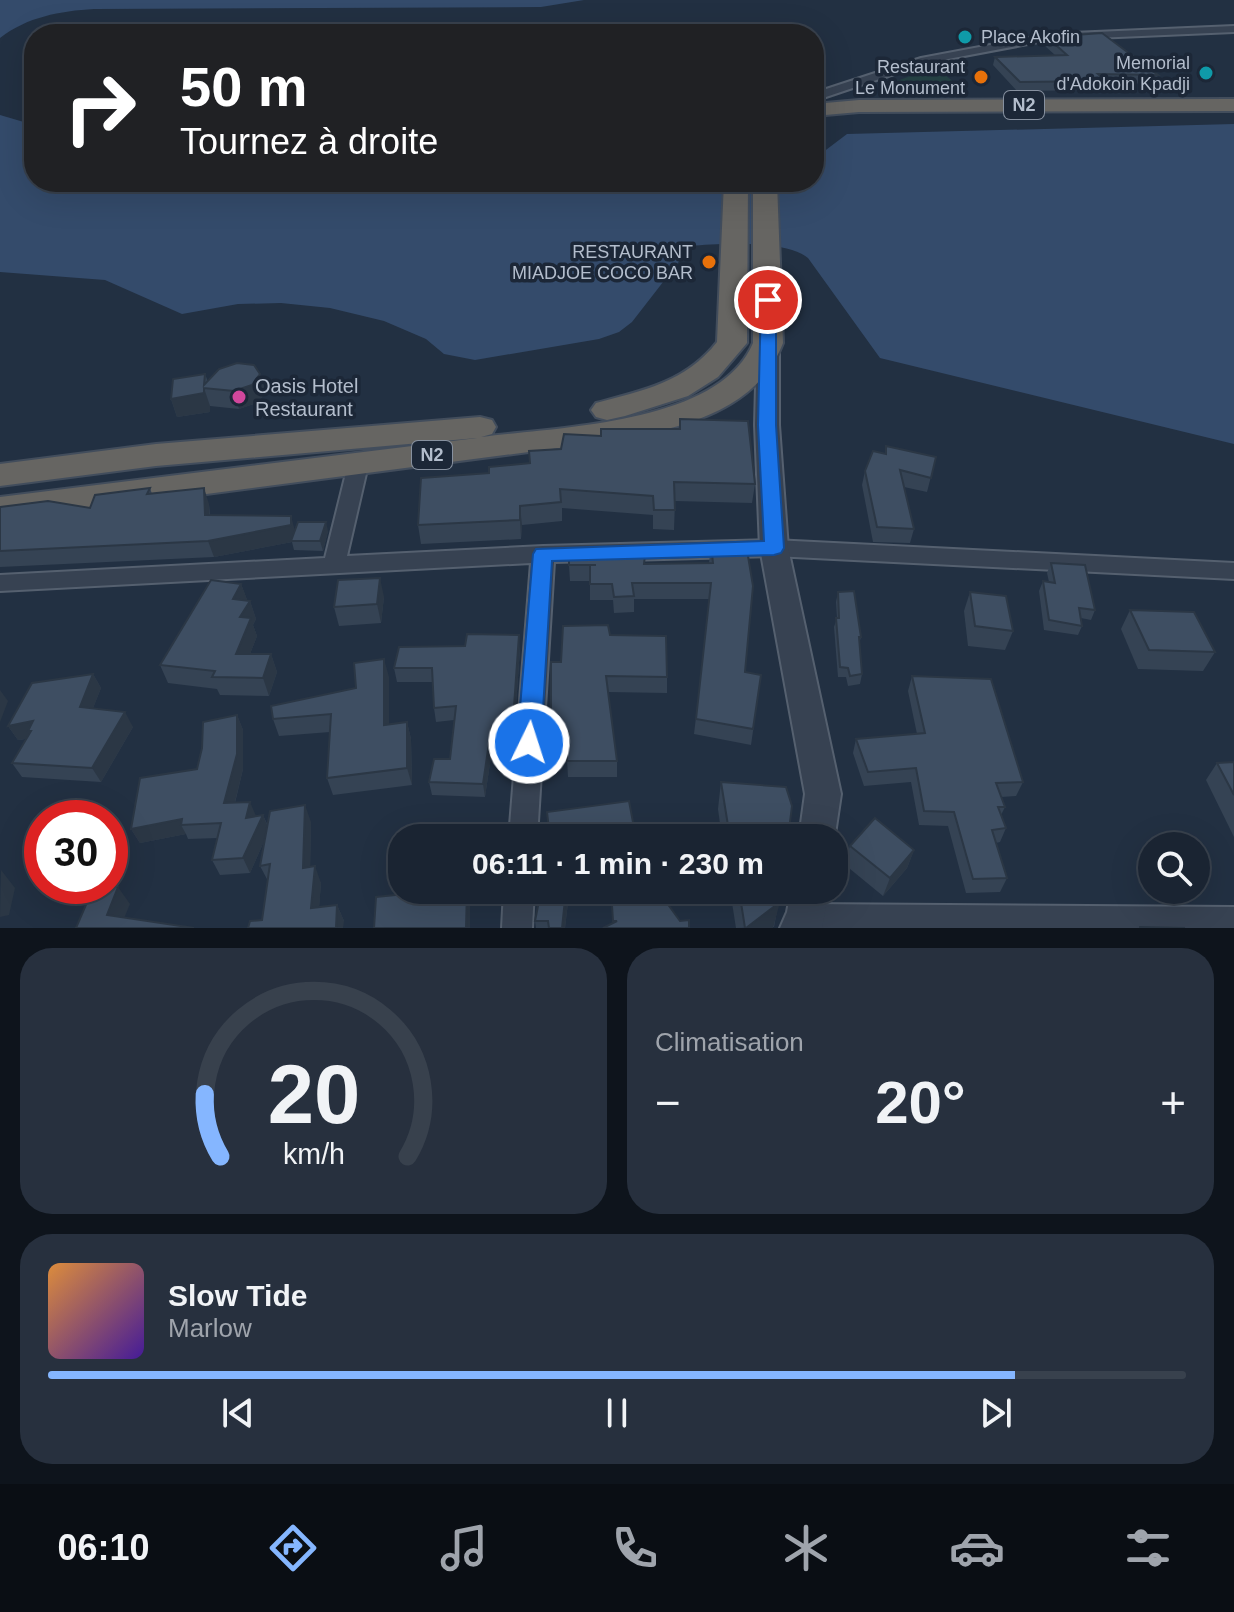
<!DOCTYPE html>
<html lang="fr">
<meta charset="utf-8">
<style>
:root{--surface:#1a2432;--page:#27303e;--text:#f1f3f6;--muted:#9fa4ac;--line:#38414d;--accent:#85b6ff}
body{margin:0;font-family:Helvetica,sans-serif;background:var(--page);color:var(--text);height:100vh;display:flex;flex-direction:column;font-size:30px;white-space:nowrap}
*{box-sizing:border-box;margin:0}
p{font-size:26px;color:var(--muted)}
.icon{flex:none;width:44px;height:44px;fill:none;stroke:currentColor;stroke-width:2;stroke-linecap:round;stroke-linejoin:round}
.map{position:relative;height:928px;overflow:hidden}
.details{display:flex;flex-direction:column;gap:20px;padding:20px;background:#0e141c;flex:1}
.details>*{flex:none}
.banner{position:absolute;left:24px;top:24px;width:800px;height:168px;border-radius:32px;box-shadow:0 8px 32px #0002,0 0 0 2px var(--line);background:#202124;color:#fff;overflow:hidden}
.buttons{position:absolute;left:1138px;top:832px;display:grid;gap:16px}
.buttons a{display:grid;place-items:center;width:72px;height:72px;border-radius:50%;background:var(--surface);box-shadow:0 8px 32px #0002,0 0 0 2px var(--line);font-size:40px}
.speed{position:absolute;left:24px;top:800px;display:flex;gap:16px;font-size:40px;font-weight:700;text-align:center}
.speed>*{display:grid;place-content:center;width:104px;height:104px;border-radius:50%;background:var(--surface);box-shadow:0 8px 32px #0002,0 0 0 2px var(--line);line-height:1}
.speed .limit{border:12px solid #d22;background:#fff;color:#111}
.pin{position:absolute;display:grid;place-items:center;width:68px;height:68px;color:#fff;margin:-34px;border:4px solid #fff;border-radius:50%;box-shadow:0 2px 8px #0007}
.me{position:absolute;width:88px;margin:-44px;rotate:4deg;stroke-linejoin:round;filter:drop-shadow(0 0 6px #0008)}
.turn{display:flex;align-items:center;gap:28px;height:168px;padding:0 24px;font-size:36px}
.turn .icon{width:104px;height:104px;stroke-width:2.5}
.turn b{display:block;font-size:56px;line-height:68px}
.big{font-size:60px;font-weight:800;line-height:1.1}
.details .card{flex:1;display:flex;flex-direction:column;justify-content:center;gap:12px;min-width:0;padding:0 28px;border-radius:32px;background:var(--page)}
.details .dial{align-items:center;gap:0}
.dial svg{height:208px;overflow:visible;fill:none;stroke:var(--line);stroke-width:7;stroke-linecap:round;text-anchor:middle}
.dial text{fill:var(--text);stroke:none}
.song{display:flex;align-items:center;gap:24px}
.cover{width:96px;height:96px;border-radius:12px;background:linear-gradient(135deg,hsl(30 70% 55%),hsl(260 70% 35%))}
.played{height:8px;border-radius:4px;background:linear-gradient(90deg,var(--accent) 85%,var(--line) 85%)}
.keys{display:flex;justify-content:space-around;direction:ltr}
.heat{display:flex;justify-content:space-between;align-items:center;font-size:44px;direction:ltr}
.details .tiles{flex:1;display:grid;gap:20px;grid-template-columns:1fr 1fr}
.card:last-child{grid-column:span 2}
.trip{position:absolute;left:388px;top:824px;width:460px;height:80px;border-radius:32px;background:var(--surface);box-shadow:0 8px 32px #0002,0 0 0 2px var(--line);font-weight:800;line-height:80px;text-align:center}
.menu{display:flex;height:128px;justify-content:space-around;align-items:center;background:#0a0e14;color:var(--muted)}
.menu .icon{width:56px;height:56px}
.menu .current{color:var(--accent)}
.menu b{font-size:36px;color:var(--text)}
.map>svg:first-child{display:block}
.green{fill:#244043}
.water{fill:#344b6b}
.lines{fill:none;stroke-linecap:round;stroke-linejoin:round}
.minor-casing{stroke:#55606f;stroke-width:4}
.tertiary-casing{stroke:#55606f;stroke-width:4}
.trunk-casing{stroke:#424d5c;stroke-width:4}
.minor{fill:#374252;fill-rule:evenodd}
.tertiary{fill:#374252;fill-rule:evenodd}
.trunk{fill:#666562;fill-rule:evenodd}
.wall{fill:#354354}
.shaded-wall{fill:#2b3745}
.building{fill:#3e4e62;stroke:#2b3745;stroke-width:2}
.route{fill:#1a73e8;stroke:#114b97;stroke-width:2}
.culture-dot{fill:#0f9aa8;stroke:#1c2737;stroke-width:3}
.food-dot{fill:#e8710a;stroke:#1c2737;stroke-width:3}
.hotel-dot{fill:#d1479c;stroke:#1c2737;stroke-width:3}
.labels{text-anchor:middle;dominant-baseline:central;stroke-width:7;stroke-linejoin:round;paint-order:stroke}
.far-poi-label{font-size:18px;fill:#b3bdcc;stroke:#1c2737;text-anchor:end}
.shield{fill:#1c2737;stroke:#86909f;stroke-width:2}
.shield-label{font-size:18px;font-weight:bold;fill:#b3bdcc}
.poi-label{font-size:20px;fill:#b3bdcc;stroke:#1c2737;text-anchor:start}
</style>
<div class="map">
<svg width="1234" height="928" viewBox="0 0 1234 928">
<rect width="100%" height="100%" fill="#223042"/>
<path class="green" d="M935,67l29,23 -70,-8z"/>
<g class="water">
<path d="M0,0h584l-43,7 -447,2c-34,2 -67,8 -94,29z"/>
<path d="M0,115l34,10v57h780v-23l33,-25 387,-10v320l-354,-86 -72,-100c-21,-18 -89,-15 -117,-12l-59,76 -13,10 -20,7 -124,21 -31,-6 -18,-15 -42,-18 -54,-13 -49,-5 -43,1 -56,10 -77,-34 -105,-8z"/>
</g>
<g class="lines">
<g class="minor-casing">
<g id="minor">
<path d="M1234,26v6l-185,8 -122,23 -113,38v-8l107,-35 128,-24z"/>
<path d="M358,458l10,7 -21,91 196,-10 231,-6 460,23v16l-460,-23 -220,6 -17,276h-28l22,-275 -531,28v-16l325,-17 23,-93z"/>
<path d="M504,890h30l-2,38h-30z"/>
<path d="M806,904l428,3v21h-441l-2,-9 4,-11z"/>
</g>
</g>
<g class="tertiary-casing">
<g id="tertiary">
<path d="M768,339l8,2 3,5v79l9,123 53,246 -7,47v-3h-35l6,-44 -45,-246 -5,-123 2,-79 3,-5z"/>
<path d="M791,890h38l-7,38h-42l7,-16z"/>
</g>
</g>
<g class="trunk-casing">
<g id="trunk">
<path d="M1234,99v12l-375,1 -45,4v-12l45,-4z"/>
<path d="M724,182h24l-1,161 -29,34 -30,19 -63,20 -18,4 -11,-3 -5,-7 5,-7c46,-12 90,-21 121,-61z"/>
<path d="M753,182h24l6,161c-28,74 -116,88 -186,100l-597,78v-24l477,-59 -321,28 -156,20v-22l156,-20 324,-27 12,3 4,7 -4,7 -11,3c77,-10 239,-13 272,-94z"/>
</g>
</g>
<use href="#minor" class="minor"/>
<use href="#tertiary" class="tertiary"/>
<use href="#trunk" class="trunk"/>
</g>
<g class="wall">
<path d="M1047,37l111,38 -3,9 -50,-1 -2,7 -86,1 -24,-26 2,-8 60,-2 -10,-9z"/>
<path d="M205,374l3,8 58,10 -9,11 -18,6 -29,-3v6l-33,5 -6,-18z"/>
<path d="M680,419l75,65 -3,19 -77,-2 -1,29 -21,-1v-14l-91,-7v13l-40,4 -1,14 -100,5 -3,-19 71,-52 41,-10 31,-14 40,-13 78,-7z"/>
<path d="M886,446l50,11 -9,35 -23,-5 10,42 -4,14 -37,-1 -11,-57 3,-14 20,-17z"/>
<path d="M150,488l2,6 57,10 1,11 85,16h33l-5,20 -29,-1 -2,-8 -78,15 -214,10v-60l90,1z"/>
<path d="M711,545l34,127 16,3 -10,70 -57,-11 16,-135h-76v13l-20,1 -1,-13h-23v-19h-20l-1,-16 140,-2z"/>
<path d="M1051,563l44,47 -4,10 -10,-2 1,8 -4,9 -34,-5 -5,-39 4,-10 6,1 -2,-9z"/>
<path d="M241,584l6,16 3,1 6,18 -3,6 4,11 -7,18h21l6,18 -8,24 -49,-1 -3,-6 -49,-6 -8,-18z"/>
<path d="M838,592l23,45 -2,7 3,30 -2,10 -12,2 -2,-9h-8l-4,-50 3,-9 -1,-16z"/>
<path d="M970,592l43,39 -8,19 -37,-4 -4,-35z"/>
<path d="M384,597l-3,26 -42,3 -5,-19z"/>
<path d="M1130,610l85,42 -12,19 -65,-2 -17,-40z"/>
<path d="M610,635l57,42v16l-59,-1 9,69v16h-49l-1,-18h-15l-1,-16 10,-81z"/>
<path d="M520,649l-7,100 -21,1 -7,47 -53,-2 -3,-13 21,-23 4,-39 -18,2 -2,-14 -1,-26h-36l-3,-14z"/>
<path d="M93,674l8,14 -8,20 40,19 -32,55 -79,-5 -10,-14 14,-24 -8,1 -10,-14z"/>
<path d="M912,676l111,106 -7,14 -15,1 4,10 -4,8 5,13 -6,14 -4,1 11,35 -7,14 -34,1 -18,-67 -29,-1 -8,-43 -47,4 -11,-33 3,-14 61,-5 -9,-43z"/>
<path d="M389,677v47l18,-2 4,17 1,46 -79,10 -6,-17 3,-46 -51,4 -6,-17 83,-31z"/>
<path d="M237,715l6,15v39l-8,34 21,13 7,-1 5,11 43,-4 -1,45 11,16 -2,24 18,-2 7,16 -82,-1 6,-39 -8,-15 5,-27 -15,34 -30,2 -8,-15 6,-22 -30,1 -2,-5 -46,9 -9,-14 66,-60z"/>
<path d="M1234,762v75l-28,-57 11,-17z"/>
<path d="M721,782l67,56h-66l-4,-29z"/>
<path d="M850,846l64,4 -7,18 -24,28 -39,-32z"/>
<path d="M545,890h56l-32,4 -4,34h-29l-1,-7z"/>
<path d="M730,890h51l-7,37 -38,1z"/>
</g>
<g class="shaded-wall">
<path d="M260,374l6,18 -9,11 -18,6 -5,-18z"/>
<path d="M204,388l6,18v6l-33,5 -6,-18z"/>
<path d="M204,488l5,16 1,27 -5,-16z"/>
<path d="M520,506l2,19 -1,14 -1,-19z"/>
<path d="M291,516l4,15 -3,11 -78,15 -6,-16z"/>
<path d="M326,522l2,9 -5,20 -3,-10z"/>
<path d="M380,578l4,19 -3,26 -4,-19z"/>
<path d="M241,584l7,18 -15,-3z"/>
<path d="M250,601l6,18 -3,6 4,11 -14,36 -7,-18 4,-37z"/>
<path d="M519,635l1,14 -7,100 -1,-14z"/>
<path d="M271,654l6,18 -8,24 -6,-18z"/>
<path d="M384,659l5,18v65l-5,-17z"/>
<path d="M93,674l8,14 -13,33 -8,-14z"/>
<path d="M0,690l8,11 -8,21z"/>
<path d="M125,712l8,15 -32,55 -9,-14z"/>
<path d="M237,715l6,15v39l-12,49 -7,-15z"/>
<path d="M33,721l-5,10 4,7 -14,2 -10,-14z"/>
<path d="M407,722l4,17 1,46 -5,-17z"/>
<path d="M490,736l2,14 -7,47 -2,-13z"/>
<path d="M250,802l6,14 -10,2z"/>
<path d="M305,805l6,17 -1,63 -7,-17z"/>
<path d="M263,815l6,15 -19,43 -7,-15z"/>
<path d="M182,819l-1,6 5,9 -46,9 -9,-14z"/>
<path d="M914,850l-7,18 -24,28 7,-18z"/>
<path d="M315,866l6,17 -3,42 -7,-17z"/>
<path d="M1,870l14,18 -6,27 -9,2z"/>
<path d="M118,887l12,17 -10,24 -13,-13z"/>
<path d="M467,890l3,15v23h-4z"/>
<path d="M566,890h3v4l-4,34h-3z"/>
<path d="M780,902l-7,26h-27z"/>
<path d="M337,905l7,16 -1,7h-7z"/>
</g>
<g class="building">
<path d="M1102,33l56,42 -60,-1 8,7 -86,1 -25,-25 72,-2 -20,-18z"/>
<path d="M237,363l17,2 6,9 -8,11 -18,6 -30,-3v5l-33,6 2,-20 32,-5 -1,11 15,-16z"/>
<path d="M680,419l68,2 7,63 -81,-2 1,28h-21l-1,-14 -93,-7 1,13 -41,4v14l-102,5 3,-47 68,-5v-6l41,-4 -1,-12 32,-2 3,-15 37,2v-7h79z"/>
<path d="M886,446l50,11 -5,21 -31,-8 14,59 -37,-2 -12,-56 8,-20 13,3z"/>
<path d="M150,488l-3,6 57,-6 1,27 86,1v9l-83,16 -208,10v-44l48,-6 42,7 5,-13z"/>
<path d="M298,522h28l-6,19h-29z"/>
<path d="M746,544l7,42 -8,86 16,3 -8,54 -57,-10 15,-136h-79l2,13 -20,1 -2,-13h-22v-19h6h-27v-16l77,-2 -2,17 69,-1 -2,-18z"/>
<path d="M1051,563l34,2 10,45 -16,-2 3,18 -33,-6 -6,-39 12,2z"/>
<path d="M380,578l-3,26 -43,3 4,-27z"/>
<path d="M211,580l30,4 -8,15 17,2 -10,16 11,1 -15,36h35l-8,24 -51,-1 3,-6 -55,-6z"/>
<path d="M854,591l7,46h-2l3,37 -12,2 -2,-8 -8,-1 -4,-49h3l-1,-26z"/>
<path d="M970,592l36,4 7,35 -38,-5z"/>
<path d="M1130,610l64,2 21,40 -66,-2z"/>
<path d="M608,625l2,10 56,1 1,41 -61,-1 11,85h-50l-1,-18h-15v-81h10l2,-36z"/>
<path d="M467,634l52,1 -7,100 -22,1 -7,48 -54,-2 5,-23h16l6,-53 -22,2 -2,-40h-38l5,-21 66,-1z"/>
<path d="M384,659v66l23,-3v46l-80,10 4,-64 -58,5 -2,-13 85,-18 -2,-25z"/>
<path d="M93,674l-13,33 45,5 -33,56 -80,-5 19,-32h-3l5,-10 -25,5 24,-43z"/>
<path d="M912,676l79,3 32,103 -27,1 9,24h-7l8,21 -14,2 15,48 -34,1 -19,-67 -30,-1 -8,-43 -48,4 -12,-33 69,-6z"/>
<path d="M237,715v39l-13,49 26,-1 -4,16 17,-3 -20,43 -31,2 9,-37 -40,2 1,-6 -51,10 9,-51 57,-9 5,-21 1,-26z"/>
<path d="M1234,762v33l-17,-32z"/>
<path d="M721,782l65,5 6,19 -4,32h-58z"/>
<path d="M629,801l7,37h-86l-3,-26z"/>
<path d="M305,805l-2,63 12,-2 -4,42 26,-3 -1,23h-88l2,-7 12,-1 8,-56 -10,2 10,-55z"/>
<path d="M875,818l39,32 -24,28 -40,-32z"/>
<path d="M94,886l24,1 -11,28 87,13h-118z"/>
<path d="M444,890h23l-1,38h-92l2,-31z"/>
<path d="M545,890h21l-4,38h-13l-1,-7h-13l6,-30z"/>
<path d="M611,890h38l2,14 13,-5 16,22 9,-1v8h-86l14,-7h-4z"/>
<path d="M739,890h42l-1,12 -34,26h-1z"/>
<path d="M1140,927l45,1h-45z"/>
</g>
<path class="route" d="M768,296l8,4v125l8,123 -3,5 -7,2 -222,6 -11,182 -3,8 -9,3 -8,-3 -4,-8 16,-189 3,-5 228,-8 -6,-116 3,-125z"/>
<g class="culture-dot">
<circle cx="965" cy="37" r="8"/>
<circle cx="1206" cy="73" r="8"/>
</g>
<g class="food-dot">
<circle cx="981" cy="77" r="8"/>
<circle cx="709" cy="262" r="8"/>
</g>
<circle class="hotel-dot" cx="239" cy="397" r="8"/>
<g class="labels">
<g class="far-poi-label">
<text x="981" y="37" text-anchor="start">Place Akofin</text>
<text x="1190" y="63">Memorial<tspan x="1190" dy="21">d'Adokoin Kpadji</tspan></text>
<text x="965" y="67">Restaurant<tspan x="965" dy="21">Le Monument</tspan></text>
<text x="693" y="252">RESTAURANT<tspan x="693" dy="21">MIADJOE COCO BAR</tspan></text>
</g>
<g class="shield">
<rect x="1004" y="91" width="40" height="28" rx="6"/>
<rect x="412" y="441" width="40" height="28" rx="6"/>
</g>
<g class="shield-label">
<text x="1024" y="105">N2</text>
<text x="432" y="455">N2</text>
</g>
<g class="poi-label">
<text x="255" y="386">Oasis Hotel<tspan x="255" dy="23">Restaurant</tspan></text>
</g>
</g>
</svg>
<div class="buttons">
<a><svg class="icon" aria-label="search" viewBox="0 0 24 24"><circle cx="10" cy="10" r="6"/><path d="M15 15l6 6"/></svg></a>
</div>
<div class="speed"><div class="limit">30</div></div>
<div class="pin" style="left:768px;top:300px;background:#d93025"><svg class="icon" aria-label="arrive" viewBox="0 0 24 24"><path d="M6 21V4h12l-3 4 3 4H6"/></svg></div>
<svg class="me" style="left:529px;top:743px" viewBox="-20 -20 40 40"><circle r="17" fill="#1a73e8" stroke="#fff" stroke-width="3"/><path d="M0-11L8 9 0 5-8 9z" fill="#fff"/></svg>
<div class="trip">06:11 · 1 min · 230 m</div>
<div class="banner">
<div class="turn"><svg class="icon" aria-label="right" viewBox="0 0 24 24"><path d="M7 20v-9h11M14 6l5 5-5 5"/></svg><div><b>50 m</b>Tournez à droite</div></div>
</div>
</div>
<section class="details">
<div class="tiles">
<div class="card dial"><svg viewBox="0 0 100 80">
<path d="M14 69A42 42 0 1 1 86 69"/>
<path d="M14 69A42 42 0 0 1 8 45" stroke="#85b6ff"/>
<text x="50" y="56" font-size="32" font-weight="700">20</text>
<text x="50" y="72" font-size="11">km/h</text>
</svg></div>
<div class="card"><p>Climatisation</p>
<div class="heat"><a>−</a><b class="big">20°</b><a>+</a></div>
</div>
<div class="card">
<div class="song"><i class="cover"></i><div><b>Slow Tide</b><p>Marlow</p></div></div>
<div class="played"></div>
<div class="keys"><svg class="icon" aria-label="previous" viewBox="0 0 24 24"><path d="M18 5L8 12l10 7zM5 5v14"/></svg><svg class="icon" aria-label="pause" viewBox="0 0 24 24"><path d="M8 5v14M16 5v14"/></svg><svg class="icon" aria-label="next" viewBox="0 0 24 24"><path d="M6 5l10 7-10 7zM19 5v14"/></svg></div>
</div>
</div>
</section>
<nav class="menu">
<b>06:10</b>
<svg class="icon current" aria-label="directions" viewBox="0 0 24 24"><path d="M12 3l9 9-9 9-9-9zM9 14v-3h6M13 9l2 2-2 2"/></svg>
<svg class="icon" aria-label="music" viewBox="0 0 24 24"><path d="M9 18V5l10-2v13"/><circle cx="6" cy="18" r="3"/><circle cx="16" cy="16" r="3"/></svg>
<svg class="icon" aria-label="phone" viewBox="0 0 24 24"><path d="M5 4h4l2 5-3 2q2 4 5 5l2-3 5 2v4C11 20 4 13 5 4z"/></svg>
<svg class="icon" aria-label="climate" viewBox="0 0 24 24"><path d="M12 3v18M4 7l16 10M4 17L20 7"/></svg>
<svg class="icon" aria-label="car" viewBox="0 0 24 24"><path d="M5 17H2v-5l4-1 3-4h7l3 4 3 1v5h-3M9 17h6M6 11h13"/><circle cx="7" cy="17" r="2"/><circle cx="17" cy="17" r="2"/></svg>
<svg class="icon" aria-label="filters" viewBox="0 0 24 24"><path d="M4 7h16M4 17h16"/><circle cx="9" cy="7" r="2"/><circle cx="15" cy="17" r="2"/></svg>
</nav>
